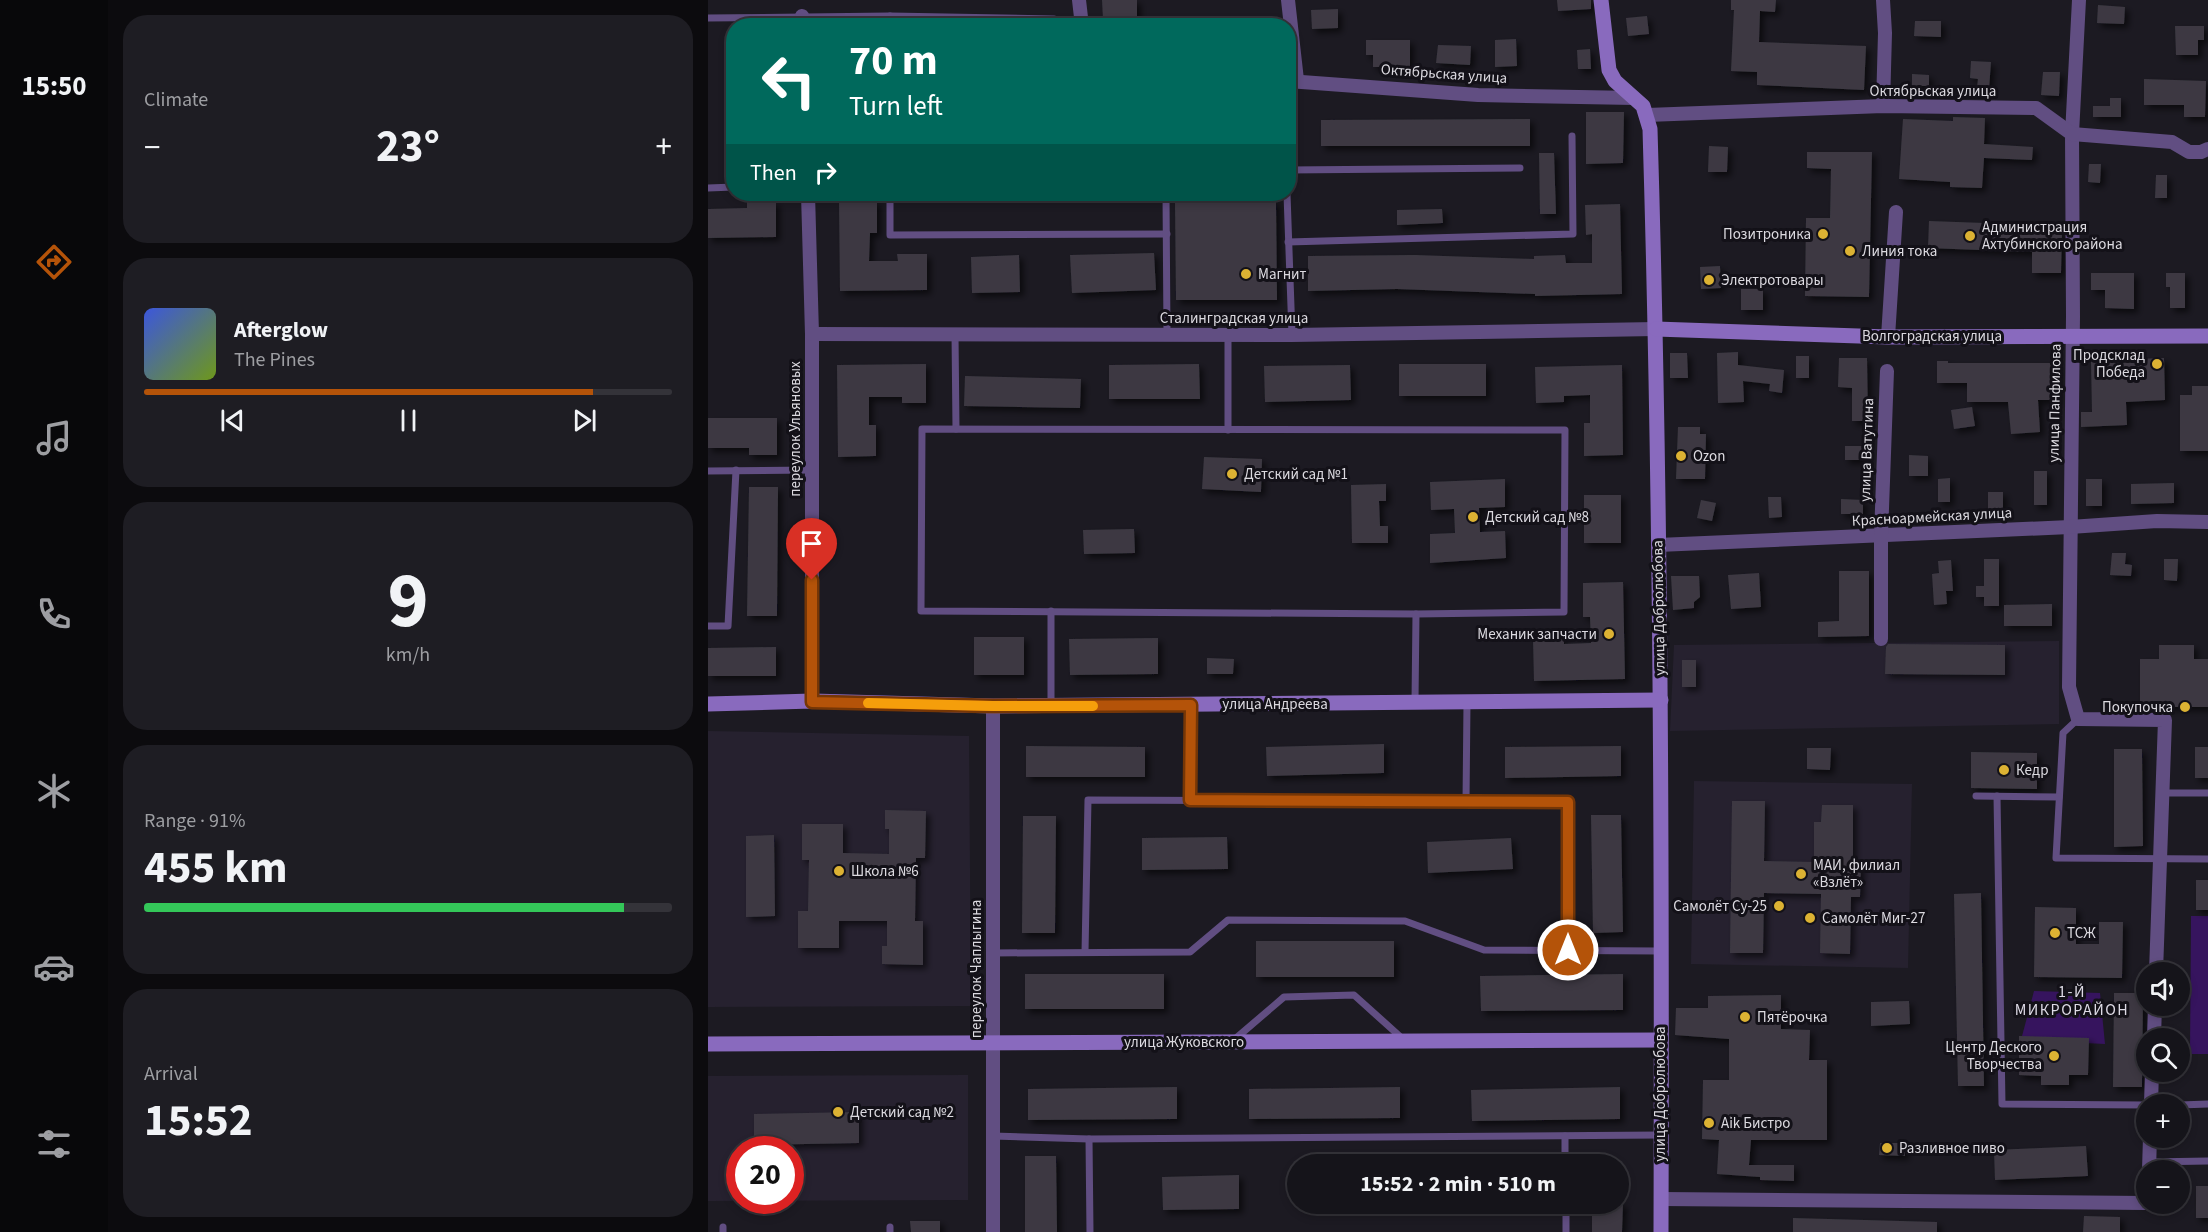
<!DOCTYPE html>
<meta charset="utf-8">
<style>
:root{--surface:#15141a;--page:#1e1d23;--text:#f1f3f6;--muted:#9d9ea2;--line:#343339;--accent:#b45309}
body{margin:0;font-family:"Source Sans 3",sans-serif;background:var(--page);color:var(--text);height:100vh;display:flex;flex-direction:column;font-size:22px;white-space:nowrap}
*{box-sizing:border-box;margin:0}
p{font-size:20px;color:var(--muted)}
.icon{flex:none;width:33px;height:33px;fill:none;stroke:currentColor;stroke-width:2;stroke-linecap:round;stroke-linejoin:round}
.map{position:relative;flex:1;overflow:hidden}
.side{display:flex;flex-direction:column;gap:15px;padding:15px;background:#0c0b0e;width:600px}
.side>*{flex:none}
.guide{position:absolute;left:18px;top:18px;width:570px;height:183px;border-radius:24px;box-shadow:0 3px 9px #0003,0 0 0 2px var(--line);background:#00695c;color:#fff;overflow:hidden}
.tools{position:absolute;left:1428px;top:962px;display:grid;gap:12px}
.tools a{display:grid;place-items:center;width:54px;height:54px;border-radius:50%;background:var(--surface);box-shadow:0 3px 9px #0003,0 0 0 2px var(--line);font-size:30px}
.speed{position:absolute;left:18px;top:1136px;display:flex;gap:12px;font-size:30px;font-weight:700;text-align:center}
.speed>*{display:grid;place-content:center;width:78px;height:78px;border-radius:50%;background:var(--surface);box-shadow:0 3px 9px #0003,0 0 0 2px var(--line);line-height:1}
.speed .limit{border:9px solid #d22;background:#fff;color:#111}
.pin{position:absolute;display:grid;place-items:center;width:51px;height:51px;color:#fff;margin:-62px -26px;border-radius:50% 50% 50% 0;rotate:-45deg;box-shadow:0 0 6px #0007}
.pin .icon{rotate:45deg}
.me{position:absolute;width:66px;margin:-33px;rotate:0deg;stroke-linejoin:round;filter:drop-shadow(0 0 4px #0008)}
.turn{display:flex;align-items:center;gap:21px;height:126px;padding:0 24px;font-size:27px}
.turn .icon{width:78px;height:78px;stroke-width:2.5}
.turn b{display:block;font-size:42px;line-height:51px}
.then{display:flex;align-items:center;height:57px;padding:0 24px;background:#0003;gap:12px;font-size:22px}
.big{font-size:45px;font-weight:700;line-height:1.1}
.side .tile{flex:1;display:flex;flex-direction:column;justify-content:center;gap:9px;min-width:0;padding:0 21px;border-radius:24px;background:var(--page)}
.side .dial{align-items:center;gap:0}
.dial b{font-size:78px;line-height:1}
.song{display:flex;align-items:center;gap:18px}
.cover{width:72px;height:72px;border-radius:9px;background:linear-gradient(135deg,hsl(230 70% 55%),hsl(80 70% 35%))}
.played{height:6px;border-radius:3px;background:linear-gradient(90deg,var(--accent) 85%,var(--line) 85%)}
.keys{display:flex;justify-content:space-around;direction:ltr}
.heat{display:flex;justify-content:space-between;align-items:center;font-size:33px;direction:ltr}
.charge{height:9px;border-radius:4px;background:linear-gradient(90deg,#34c759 91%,var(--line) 0)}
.trip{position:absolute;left:579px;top:1154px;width:342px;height:60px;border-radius:30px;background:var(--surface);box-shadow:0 3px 9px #0003,0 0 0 2px var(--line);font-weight:700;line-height:60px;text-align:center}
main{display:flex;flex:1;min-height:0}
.tabs{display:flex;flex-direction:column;width:108px;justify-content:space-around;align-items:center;background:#08080a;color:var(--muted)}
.tabs .icon{width:42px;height:42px}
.tabs .selected{color:var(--accent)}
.tabs b{font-size:27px;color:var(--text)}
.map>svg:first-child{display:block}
.built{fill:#26212f;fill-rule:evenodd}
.green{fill:#36145e}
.building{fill:#3c3942;filter:url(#shadow)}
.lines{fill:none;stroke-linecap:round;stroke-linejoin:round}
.lane{stroke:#614e82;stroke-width:7}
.street{stroke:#614e82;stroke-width:14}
.secondary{stroke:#896abe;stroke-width:15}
.route-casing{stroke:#753606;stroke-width:15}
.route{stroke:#b45309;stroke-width:10}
.slow{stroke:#f59e0b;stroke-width:10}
.poi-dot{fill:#dcb233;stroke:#131118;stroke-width:2}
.labels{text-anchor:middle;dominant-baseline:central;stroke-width:6;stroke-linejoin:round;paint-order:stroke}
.street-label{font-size:15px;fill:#dcdae0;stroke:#131118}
.poi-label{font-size:15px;fill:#dcdae0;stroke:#131118;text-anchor:start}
.neighbourhood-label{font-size:16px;letter-spacing:1.5px;fill:#dedbe6;stroke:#131118}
</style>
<main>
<nav class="tabs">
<b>15:50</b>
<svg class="icon selected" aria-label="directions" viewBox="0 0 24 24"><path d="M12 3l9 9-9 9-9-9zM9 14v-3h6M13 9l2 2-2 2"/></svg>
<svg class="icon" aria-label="music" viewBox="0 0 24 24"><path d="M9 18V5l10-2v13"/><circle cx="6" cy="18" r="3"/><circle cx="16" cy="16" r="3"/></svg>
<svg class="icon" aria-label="phone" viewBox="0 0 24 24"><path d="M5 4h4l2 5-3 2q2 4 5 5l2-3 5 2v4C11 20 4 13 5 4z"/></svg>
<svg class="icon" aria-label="climate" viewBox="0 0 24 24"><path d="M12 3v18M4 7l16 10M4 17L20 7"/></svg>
<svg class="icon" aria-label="car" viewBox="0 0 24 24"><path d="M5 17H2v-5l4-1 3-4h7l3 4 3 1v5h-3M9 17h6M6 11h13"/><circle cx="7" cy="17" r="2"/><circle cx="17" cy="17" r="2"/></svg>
<svg class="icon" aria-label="filters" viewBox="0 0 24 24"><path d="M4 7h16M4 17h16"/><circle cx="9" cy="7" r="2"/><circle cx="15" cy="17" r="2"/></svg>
</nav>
<section class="side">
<div class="tile"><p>Climate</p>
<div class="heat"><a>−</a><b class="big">23°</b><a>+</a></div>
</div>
<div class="tile">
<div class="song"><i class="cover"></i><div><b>Afterglow</b><p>The Pines</p></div></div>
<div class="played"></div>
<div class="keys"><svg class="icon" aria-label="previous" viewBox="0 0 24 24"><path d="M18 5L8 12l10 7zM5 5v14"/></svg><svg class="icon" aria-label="pause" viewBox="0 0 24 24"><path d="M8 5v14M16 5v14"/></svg><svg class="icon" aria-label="next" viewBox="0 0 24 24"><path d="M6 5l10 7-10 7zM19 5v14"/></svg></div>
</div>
<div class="tile dial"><b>9</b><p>km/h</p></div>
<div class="tile"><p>Range · 91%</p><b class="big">455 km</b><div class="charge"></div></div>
<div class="tile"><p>Arrival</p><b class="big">15:52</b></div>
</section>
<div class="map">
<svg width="1500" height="1232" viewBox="0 0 1500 1232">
<defs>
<filter id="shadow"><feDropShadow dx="4" dy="4" stdDeviation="3" flood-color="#0009"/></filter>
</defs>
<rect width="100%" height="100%" fill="#1c1a22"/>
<g class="built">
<path d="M1351,641v83l-389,7 4,-86z"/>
<path d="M0,731l261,5 2,270 -263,1z"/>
<path d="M986,781l218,3 -4,184 -217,-4z"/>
<path d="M260,1075v125l-260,1v-125zM32,1149h50v51h-50z"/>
</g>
<g class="green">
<path d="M1483,916h17v138h-18z"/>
<path d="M1326,991l66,2 5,51 -84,-4z"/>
</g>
<g class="building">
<path d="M394,0h35v17l-34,2z"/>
<path d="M849,0h34v9l-33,2z"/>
<path d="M1023,0h45l-1,12 -15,-1 -1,31 107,4 -2,44 -107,-5v-13l-26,-1 3,-61h-3z"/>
<path d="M1390,5l27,2 -1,17 -27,-1z"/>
<path d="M630,9v19l-26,1 -1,-19z"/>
<path d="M939,16l2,18 -21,2 -2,-18z"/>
<path d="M1207,21h26v16l-27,-1z"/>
<path d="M1467,26h29v14h-6v15h-22z"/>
<path d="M808,39l1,27 -22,1v-27z"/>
<path d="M658,40h44v27h-37v-12h-7z"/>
<path d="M730,45l33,1 -1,19 -34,-2z"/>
<path d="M882,49l1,20h-13l-1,-19z"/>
<path d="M1263,61l20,1 -2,27 -12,-1 1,-9 -8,-1z"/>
<path d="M1335,72h17l-1,24 -18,-1z"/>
<path d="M1204,74l17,1v11h-17z"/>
<path d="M1436,79l62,2 -1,36h-21v-12h-40z"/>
<path d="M1402,98h11v19h-28v-11h17z"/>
<path d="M878,112h38l-1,51 -37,1z"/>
<path d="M1245,117l32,1 -1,26 49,3 -1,13 -48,-2 -2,30 -32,-1v-5l-51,-3 4,-60 50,2z"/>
<path d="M822,119v27h-209v-26z"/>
<path d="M1001,146l19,1 -1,25h-19z"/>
<path d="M1099,152h65l-3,145 -64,-1 1,-78h24l1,-49 -24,-1z"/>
<path d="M831,153h15l2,61h-16z"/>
<path d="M1381,164h12l-1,19 -12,-1z"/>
<path d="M1448,175h11v23h-12z"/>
<path d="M131,201h38v32h-7l-1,28h29l-1,-7h30v36l-87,1z"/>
<path d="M467,201h101l1,99h-101z"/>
<path d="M39,202h29v35l-68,1v-29l39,-1z"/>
<path d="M912,204l2,90 -87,2v-2l-138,-5 -89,2v-35l107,-1 119,4v-3l31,-1 1,8h26v-29l-6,1 -1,-30z"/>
<path d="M734,209l1,14 -46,2v-15z"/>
<path d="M1221,221l83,3 -1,7h51l-1,42h-29v-21l-104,-4z"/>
<path d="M446,253l2,37 -84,3 -2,-38z"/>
<path d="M311,255l1,37 -48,1 -1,-36z"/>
<path d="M1012,266l1,22 -20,1 -1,-22z"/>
<path d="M1383,273h43v36l-29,-1v-18h-14z"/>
<path d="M1458,273h19v35h-15v-21h-4z"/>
<rect x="1033" y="289" width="22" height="21"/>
<path d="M1030,352v13l46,5 -2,23 -13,-2 1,-7 -27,-3 1,21 -26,1 -1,-50z"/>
<path d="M962,353h17l1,25h-18z"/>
<rect x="1088" y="356" width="13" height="22"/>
<path d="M1131,358h28l1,63h-16v-33l-14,-1z"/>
<path d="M1456,358l1,42 -39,2 1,23 -46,2v-15h11l-1,-51z"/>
<path d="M1229,361h11v2h109v37h-19l2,32 -29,2 -3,-32h-41v-19h-30z"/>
<path d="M218,364v39h-24v-6h-33v28h7v31l-38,1 -1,-92z"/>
<path d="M491,364l1,35h-91v-34z"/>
<rect x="691" y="364" width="87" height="32"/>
<path d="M642,365l1,35 -86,2 -1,-36z"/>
<path d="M914,365l1,90 -39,1v-33h6v-28l-26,1v6l-28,1 -1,-36z"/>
<path d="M257,376l116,3 -1,29 -116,-2z"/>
<path d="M1484,386h16v65h-28v-56h12z"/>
<path d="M1264,407l3,19 -21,3 -3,-19z"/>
<path d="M0,418h69v37h-28v-7h-41z"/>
<path d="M970,427h22v7h6l-1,45h-29z"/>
<rect x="1137" y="446" width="20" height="14"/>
<path d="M1201,455l19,1v20h-19z"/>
<path d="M496,457l58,2 -1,33 -59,-3z"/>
<rect x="1326" y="471" width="13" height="34"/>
<path d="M1242,478v24h-12v-23z"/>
<path d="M797,479v28l-26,1 1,24 25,-1 1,27 -76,5v-29l25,-1 -1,-24 -23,1 -1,-28z"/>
<rect x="1378" y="479" width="16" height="27"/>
<path d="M1466,483v20l-43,1v-20z"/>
<path d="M678,484v17h-7l1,25h8v17h-36l-1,-58z"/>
<path d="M41,487h29l-1,129h-30z"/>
<path d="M1280,492h15v16l-15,1z"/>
<rect x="876" y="495" width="37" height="48"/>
<path d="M1060,497h13l1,20 -13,1z"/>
<path d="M1133,499l22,1v14h-22z"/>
<path d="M993,500l15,3 -4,18 -15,-3z"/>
<path d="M426,529l1,24 -51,1 -1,-24z"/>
<path d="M1404,553h14l-1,11 7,1 -1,11 -21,-1z"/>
<path d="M1276,559h15v47h-15v-9h-8v-11h8z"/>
<path d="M1456,559h14l-1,22 -13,-1z"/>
<path d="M1243,560l2,31h-7l1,13 -13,1 -2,-31 7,-1 -1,-12z"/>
<path d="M1131,571h30v65l-51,1v-15l21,-1z"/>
<path d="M1051,573l2,34 -30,2 -3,-34z"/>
<path d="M963,576h28l1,21 -6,5v6l-21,2z"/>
<path d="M915,582l2,97 -91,2 -1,-43 31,-1v7l27,-1 -1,-26h-7v-34z"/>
<path d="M1344,604v22h-48v-21z"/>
<rect x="266" y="637" width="50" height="38"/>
<path d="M450,638v36l-88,1 -1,-36z"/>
<path d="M1180,644l117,1v30l-120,-1 1,-27z"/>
<path d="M1451,645h35v14h14v48h-68v-48h19z"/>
<path d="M68,647v29h-68v-28z"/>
<path d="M499,658l27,1 -1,15h-26z"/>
<rect x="974" y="660" width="14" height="27"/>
<path d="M676,744v29l-117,3 -1,-29z"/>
<path d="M318,746l119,1v30h-119z"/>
<path d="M913,746v30l-116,2v-31z"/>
<rect x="1487" y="747" width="13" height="31"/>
<path d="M1099,748h24l-1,22 -23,-1z"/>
<path d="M1406,749h28l1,97 -29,1z"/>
<path d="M1263,752l66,1v36l-66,-1z"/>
<path d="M1024,801h33l-1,60 50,1v-40h7l1,-17h31v59h8l-1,33h-9l-1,57 -30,-1 1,-59 -57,-1 -1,60h-33z"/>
<path d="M177,810l41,1 -1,47h-9l-1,63h8v44l-41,-1v-18h5v-25h-48v27h-41v-37h10l1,-51h-7v-36h41v29l46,1v-25h-4z"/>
<path d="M883,815h30l2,117 -30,1z"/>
<path d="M315,816h33l-1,117h-33z"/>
<path d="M66,835l1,81 -29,1v-81z"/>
<path d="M519,837l1,32 -86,1v-32z"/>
<path d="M803,838l2,31 -85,4 -1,-31z"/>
<rect x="1488" y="880" width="12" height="30"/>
<path d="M1273,893l3,193h-26l-4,-192z"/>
<path d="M1327,907l41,1v36h23v-22h24l-1,56 -88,-1z"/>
<rect x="548" y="941" width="138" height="36"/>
<rect x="317" y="974" width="139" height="35"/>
<path d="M915,974v36l-142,1 -1,-35z"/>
<path d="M1406,993h29l-1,94h-29z"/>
<path d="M1073,995v34l29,1 -1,30h18v80h-76l-2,25h45v16l-34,-1v-3l-43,-3 2,-34 -17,-1 1,-59h26v-41l-54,-4 1,-27h32v-12z"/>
<path d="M1201,1001l1,23 -39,2v-24z"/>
<path d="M1311,1036l70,2 -1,37h-19v10h-28v-9l-22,-1z"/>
<path d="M469,1087v32l-149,1v-31z"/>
<path d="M692,1087v31l-151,1v-30z"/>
<path d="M912,1087v32l-148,2 -1,-31z"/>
<path d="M151,1112v31l-105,2v-31z"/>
<path d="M1172,1143h25v13l-26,-1z"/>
<path d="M1378,1146l2,30 -93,4 -1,-30z"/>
<path d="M317,1156h31l1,76h-32z"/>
<path d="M531,1175v34l-76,1 -1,-33z"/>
<rect x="1488" y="1186" width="12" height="32"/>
<path d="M884,1203h31l-1,29h-30z"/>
<path d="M1376,1216l36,1v15h-37z"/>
<path d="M1085,1218l144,4v10h-144z"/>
<path d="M202,1221h30v11h-29z"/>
</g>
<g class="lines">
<g class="lane">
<path d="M182,16v10"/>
<path d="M0,18l182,-2 164,3"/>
<path d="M580,170l232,-2"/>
<path d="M0,188l26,-1"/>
<path d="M182,194v41l277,-1"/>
<path d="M458,194l1,141"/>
<path d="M579,194l5,141"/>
<path d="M580,242l285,-8 -1,-98"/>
<path d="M247,334l1,95"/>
<path d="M214,429l643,1 -1,182 -148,2 -495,-3z"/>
<path d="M520,430v-95"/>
<path d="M0,471l104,-1"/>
<path d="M343,611v94"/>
<path d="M0,626h20l8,-156"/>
<path d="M707,701l1,-87"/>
<path d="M1370,719l-15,14 -7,125 152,1"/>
<path d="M1455,793h45"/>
<path d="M1268,796l83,1"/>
<path d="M1289,796l5,308 144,1"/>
<path d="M482,800l1,-95"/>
<path d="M758,802l1,-99"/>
<path d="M377,952l3,-152 480,2v148"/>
<path d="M285,953l197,-1 38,-32 177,1 79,29 176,1"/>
<path d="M527,1039l49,-42 70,-2 50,45"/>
<path d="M1472,1105l28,-1"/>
<path d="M285,1136l96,3 571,-4"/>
<path d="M857,1136v28"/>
<path d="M381,1139l1,93"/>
<path d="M1441,1162l59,-1"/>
<path d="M858,1203v29"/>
<path d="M15,1227v5"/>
<path d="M182,1227v5"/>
</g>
<g class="street">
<path d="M371,0l3,26"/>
<path d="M580,0l9,80"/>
<path d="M1371,0l-7,134 1,182 -4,371 9,32 87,1 -9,252"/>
<path d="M94,16l1,10"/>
<path d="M580,81l190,14 156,3"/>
<path d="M1175,106l2,-73 -2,-33"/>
<path d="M939,115l236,-9 153,2 36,26 100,8 17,10h12l7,-3"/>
<path d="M100,194l4,140v367"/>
<path d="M104,334l480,1 364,-6"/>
<path d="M1180,337l8,-125"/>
<path d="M950,545l412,-18 87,-6 51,1"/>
<path d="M1173,639v-103l6,-165"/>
<path d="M285,706v526"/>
<path d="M1446,1038l1,-33"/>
<path d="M1443,1104l1,-33"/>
<path d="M1441,1170l1,-33"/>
<path d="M953,1199l485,4"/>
</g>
<g class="secondary">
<path d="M893,0l8,70 6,11 28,25 7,23c11,368 12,735 11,1103"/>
<path d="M948,329l232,8 320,-1"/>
<path d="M0,704l104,-3 181,5 668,-6"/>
<path d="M0,1044l952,-4"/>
</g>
</g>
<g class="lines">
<g class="route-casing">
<path id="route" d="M104,580v122l181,4 198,-1 -1,95 378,2v148"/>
</g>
<use href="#route" class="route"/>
<path class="slow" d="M160,703l125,3h100"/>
</g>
<g class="poi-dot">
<circle cx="1115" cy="234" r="6"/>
<circle cx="1262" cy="236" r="6"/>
<circle cx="1142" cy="251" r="6"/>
<circle cx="538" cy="274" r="6"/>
<circle cx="1001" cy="280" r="6"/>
<circle cx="1449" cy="364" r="6"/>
<circle cx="973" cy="456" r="6"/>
<circle cx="524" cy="474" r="6"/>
<circle cx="765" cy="517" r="6"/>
<circle cx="901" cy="634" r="6"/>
<circle cx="1477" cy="707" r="6"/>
<circle cx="1296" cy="770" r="6"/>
<circle cx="131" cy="871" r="6"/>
<circle cx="1093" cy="874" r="6"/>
<circle cx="1071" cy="906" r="6"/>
<circle cx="1102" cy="918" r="6"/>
<circle cx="1347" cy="933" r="6"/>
<circle cx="1037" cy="1017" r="6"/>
<circle cx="1346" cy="1056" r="6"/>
<circle cx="130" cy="1112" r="6"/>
<circle cx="1001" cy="1123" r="6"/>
<circle cx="1179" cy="1148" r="6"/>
</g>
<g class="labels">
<g class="street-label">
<text transform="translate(736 74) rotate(4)">Октябрьская улица</text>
<text x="1225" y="91">Октябрьская улица</text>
<text x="526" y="318">Сталинградская улица</text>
<text x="1224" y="336">Волгоградская улица</text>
<text transform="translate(1347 403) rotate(-89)">улица Панфилова</text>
<text transform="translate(87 429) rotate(-90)">переулок Ульяновых</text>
<text transform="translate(1159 450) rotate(-88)">улица Ватутина</text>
<text transform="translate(1224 517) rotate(-3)">Красноармейская улица</text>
<text transform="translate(951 608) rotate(-91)">улица Добролюбова</text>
<text x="567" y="704">улица Андреева</text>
<text transform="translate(268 969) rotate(-90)">переулок Чаплыгина</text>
<text x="476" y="1042">улица Жуковского</text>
<text transform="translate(952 1094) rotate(-90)">улица Добролюбова</text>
</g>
<g class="poi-label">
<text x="1274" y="227">Администрация<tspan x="1274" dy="17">Ахтубинского района</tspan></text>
<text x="1103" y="234" text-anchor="end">Позитроника</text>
<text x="1154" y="251">Линия тока</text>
<text x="550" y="274">Магнит</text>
<text x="1013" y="280">Электротовары</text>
<text x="1437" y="355" text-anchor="end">Продсклад<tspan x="1437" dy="17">Победа</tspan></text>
<text x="985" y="456">Ozon</text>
<text x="536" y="474">Детский сад №1</text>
<text x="777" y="517">Детский сад №8</text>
<text x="889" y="634" text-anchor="end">Механик запчасти</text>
<text x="1465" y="707" text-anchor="end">Покупочка</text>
<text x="1308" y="770">Кедр</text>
<text x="1105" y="865">МАИ, филиал<tspan x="1105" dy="17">«Взлёт»</tspan></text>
<text x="143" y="871">Школа №6</text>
<text x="1059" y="906" text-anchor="end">Самолёт Су-25</text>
<text x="1114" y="918">Самолёт Миг-27</text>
<text x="1359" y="933">ТСЖ</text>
<text x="1049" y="1017">Пятёрочка</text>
<text x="1334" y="1047" text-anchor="end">Центр Деского<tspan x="1334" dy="17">Творчества</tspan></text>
<text x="142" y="1112">Детский сад №2</text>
<text x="1013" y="1123">Aik Бистро</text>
<text x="1191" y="1148">Разливное пиво</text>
</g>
<g class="neighbourhood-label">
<text x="1364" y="992">1-Й<tspan x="1364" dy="18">МИКРОРАЙОН</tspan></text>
</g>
</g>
</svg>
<div class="tools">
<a><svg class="icon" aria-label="sound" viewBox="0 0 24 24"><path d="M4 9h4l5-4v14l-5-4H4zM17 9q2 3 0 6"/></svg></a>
<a><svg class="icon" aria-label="search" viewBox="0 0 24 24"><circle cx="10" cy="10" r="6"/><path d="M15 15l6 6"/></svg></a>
<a>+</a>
<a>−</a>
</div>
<div class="speed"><div class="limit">20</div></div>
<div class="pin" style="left:104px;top:580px;background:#d93025"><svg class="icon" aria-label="arrive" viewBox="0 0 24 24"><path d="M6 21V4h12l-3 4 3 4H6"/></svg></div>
<svg class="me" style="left:860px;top:950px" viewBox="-20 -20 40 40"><circle r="17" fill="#b45309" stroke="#fff" stroke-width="3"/><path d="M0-11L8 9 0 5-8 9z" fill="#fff"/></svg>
<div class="trip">15:52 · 2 min · 510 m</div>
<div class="guide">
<div class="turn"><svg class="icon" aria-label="left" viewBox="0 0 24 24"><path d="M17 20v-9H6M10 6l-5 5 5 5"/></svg><div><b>70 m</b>Turn left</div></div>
<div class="then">Then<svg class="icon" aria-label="right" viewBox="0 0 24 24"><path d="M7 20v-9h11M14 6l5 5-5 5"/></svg></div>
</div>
</div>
</main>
